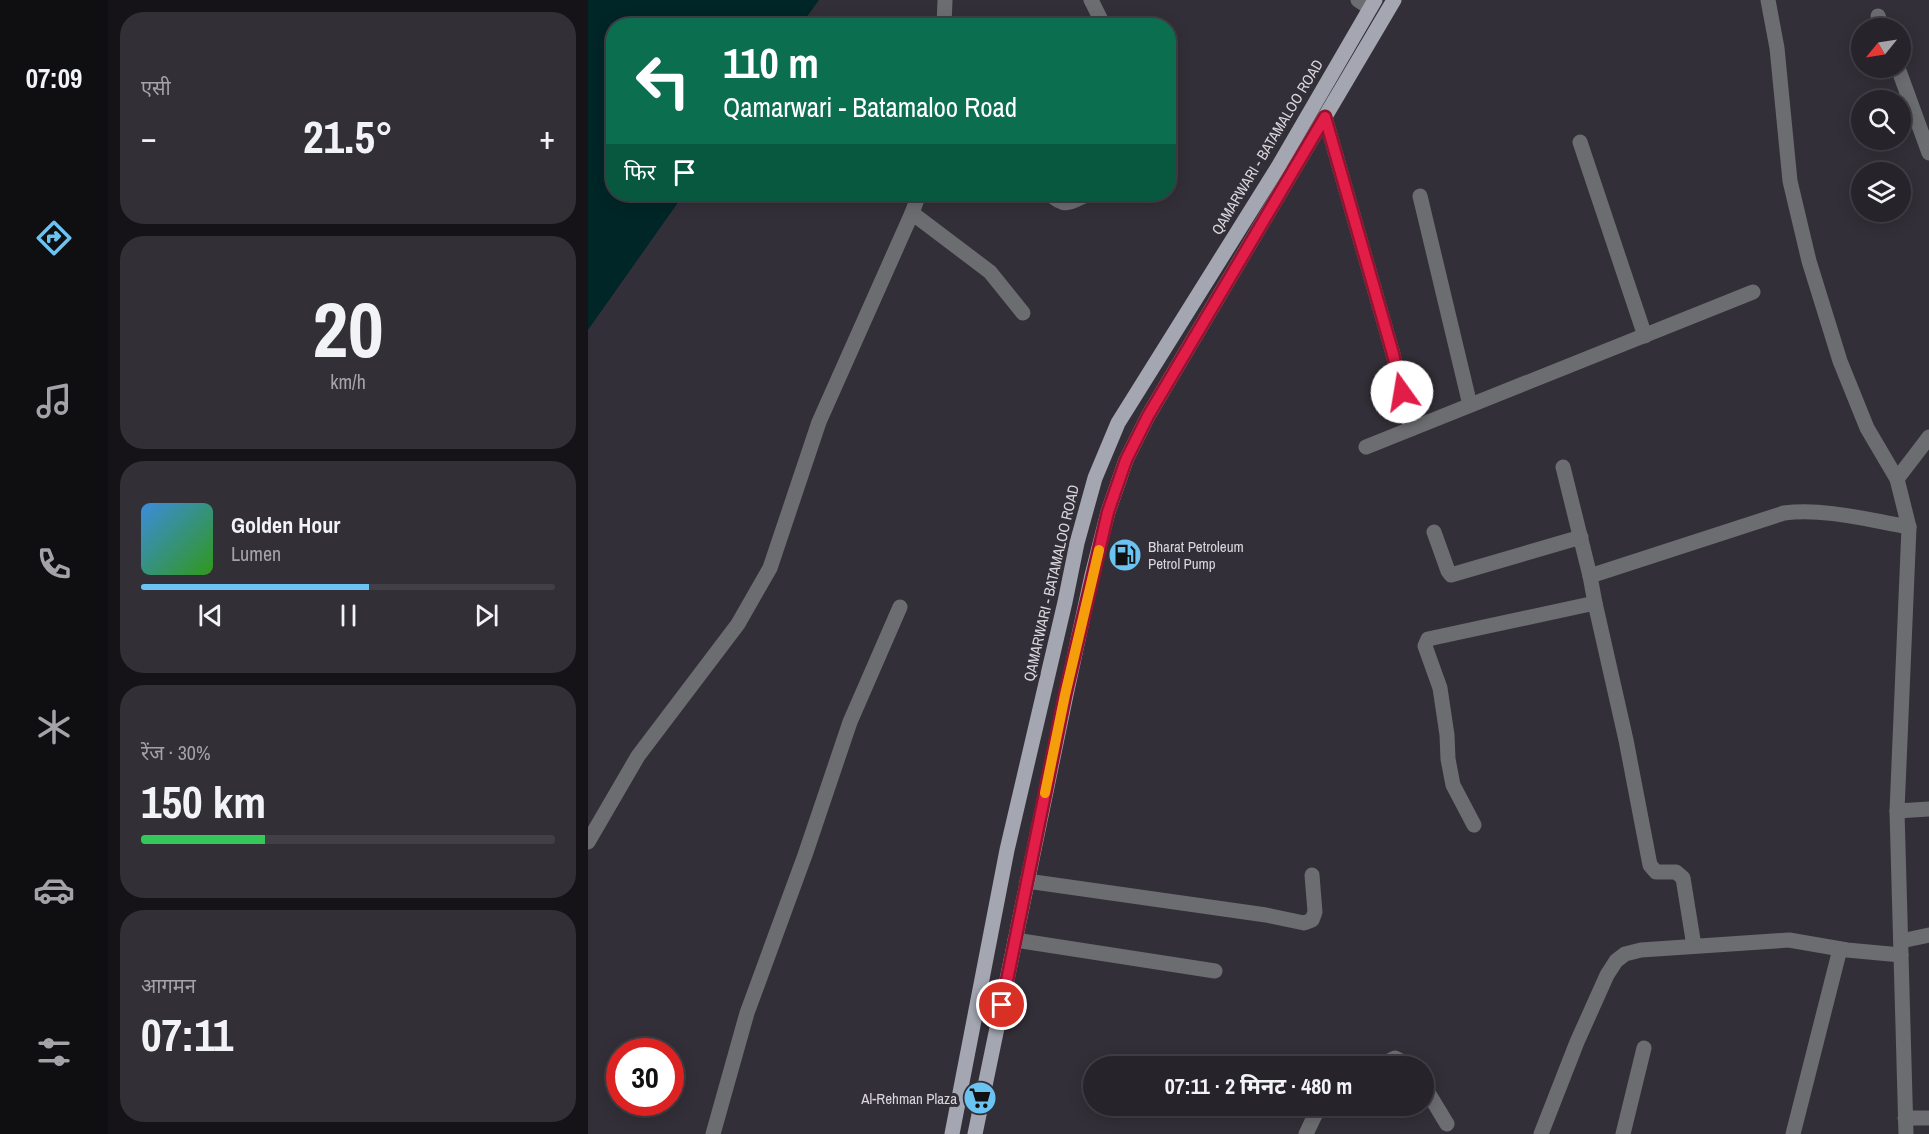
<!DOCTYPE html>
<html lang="hi">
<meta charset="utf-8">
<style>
:root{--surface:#26232a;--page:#322f36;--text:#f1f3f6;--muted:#a4a4a8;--line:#424047;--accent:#6bc3f2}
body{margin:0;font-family:"Archivo Narrow","Noto Sans Devanagari",sans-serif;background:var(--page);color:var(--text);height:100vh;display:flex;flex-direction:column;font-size:22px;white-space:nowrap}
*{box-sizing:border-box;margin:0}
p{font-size:20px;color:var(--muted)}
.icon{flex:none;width:33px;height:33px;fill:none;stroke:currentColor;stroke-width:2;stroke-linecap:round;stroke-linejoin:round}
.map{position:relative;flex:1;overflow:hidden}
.side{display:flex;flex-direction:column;gap:12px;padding:12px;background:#151317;width:480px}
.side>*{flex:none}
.guide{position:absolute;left:18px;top:18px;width:570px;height:183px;border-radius:24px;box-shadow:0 3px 15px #0003,0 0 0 2px var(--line);background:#0b6e4f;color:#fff;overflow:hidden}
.needle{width:39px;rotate:240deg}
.tools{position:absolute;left:1263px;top:18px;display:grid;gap:12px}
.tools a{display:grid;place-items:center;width:60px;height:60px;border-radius:50%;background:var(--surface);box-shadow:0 3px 15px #0003,0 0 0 2px var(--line);font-size:30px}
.speed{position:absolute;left:18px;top:1038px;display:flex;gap:12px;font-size:30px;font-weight:700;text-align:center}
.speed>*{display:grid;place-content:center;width:78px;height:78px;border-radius:50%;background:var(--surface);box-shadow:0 3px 15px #0003,0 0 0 2px var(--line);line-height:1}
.speed .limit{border:9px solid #d22;background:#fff;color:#111}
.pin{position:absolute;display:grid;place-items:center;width:51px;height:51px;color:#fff;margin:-26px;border:3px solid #fff;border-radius:50%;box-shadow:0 2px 6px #0007}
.me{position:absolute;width:66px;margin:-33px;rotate:347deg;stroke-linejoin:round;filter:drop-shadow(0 0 4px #0008)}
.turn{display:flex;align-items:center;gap:21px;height:126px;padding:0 18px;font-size:27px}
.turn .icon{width:78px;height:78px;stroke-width:2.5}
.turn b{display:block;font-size:42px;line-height:51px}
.then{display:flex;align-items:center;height:57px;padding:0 18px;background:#0003;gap:12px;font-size:22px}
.big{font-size:45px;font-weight:700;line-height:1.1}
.side .widget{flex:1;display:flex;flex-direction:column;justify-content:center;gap:9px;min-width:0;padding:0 21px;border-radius:24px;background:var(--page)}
.side .dial{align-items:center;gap:0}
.dial b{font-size:78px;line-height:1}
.song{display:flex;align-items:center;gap:18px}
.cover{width:72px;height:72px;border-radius:9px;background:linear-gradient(135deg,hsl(210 70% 55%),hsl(110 70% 35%))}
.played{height:6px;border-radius:3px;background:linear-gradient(90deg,var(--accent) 55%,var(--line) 55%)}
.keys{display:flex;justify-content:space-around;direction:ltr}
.heat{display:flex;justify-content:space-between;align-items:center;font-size:33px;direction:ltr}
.charge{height:9px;border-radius:4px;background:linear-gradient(90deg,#34c759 30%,var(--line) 0)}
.trip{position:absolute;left:495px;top:1056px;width:351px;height:60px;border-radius:30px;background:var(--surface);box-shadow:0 3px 15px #0003,0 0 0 2px var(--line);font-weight:700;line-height:60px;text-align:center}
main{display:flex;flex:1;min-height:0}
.tabs{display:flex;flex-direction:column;width:108px;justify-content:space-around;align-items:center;background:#0f0e11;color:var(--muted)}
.tabs .icon{width:42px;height:42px}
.tabs .current{color:var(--accent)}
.tabs b{font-size:27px;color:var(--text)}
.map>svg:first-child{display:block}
.water{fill:#002627}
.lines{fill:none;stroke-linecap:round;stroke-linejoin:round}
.minor{stroke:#6b6d71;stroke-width:15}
.major{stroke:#a4a7b1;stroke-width:15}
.route-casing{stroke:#92132f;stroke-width:15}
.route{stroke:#e11d48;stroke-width:10}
.slow{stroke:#f59e0b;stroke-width:10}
.labels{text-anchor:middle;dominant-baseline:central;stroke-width:6;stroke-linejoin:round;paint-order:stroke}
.street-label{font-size:15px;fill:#d9d6dc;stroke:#332f38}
.poi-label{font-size:15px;fill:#d9d6dc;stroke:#332f38;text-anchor:start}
</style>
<main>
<nav class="tabs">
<b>07:09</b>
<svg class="icon current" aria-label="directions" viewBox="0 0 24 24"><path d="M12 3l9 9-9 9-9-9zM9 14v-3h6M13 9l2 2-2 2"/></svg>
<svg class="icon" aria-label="music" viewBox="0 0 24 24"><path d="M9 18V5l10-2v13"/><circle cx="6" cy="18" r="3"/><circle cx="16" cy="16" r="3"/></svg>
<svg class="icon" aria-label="phone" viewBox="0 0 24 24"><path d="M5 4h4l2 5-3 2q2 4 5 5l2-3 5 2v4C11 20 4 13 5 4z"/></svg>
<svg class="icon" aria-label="climate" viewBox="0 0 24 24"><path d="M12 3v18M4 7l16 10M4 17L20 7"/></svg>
<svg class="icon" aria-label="car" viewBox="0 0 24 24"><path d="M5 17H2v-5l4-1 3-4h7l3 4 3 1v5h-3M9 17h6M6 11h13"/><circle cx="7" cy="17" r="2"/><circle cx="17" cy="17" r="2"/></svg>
<svg class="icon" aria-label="filters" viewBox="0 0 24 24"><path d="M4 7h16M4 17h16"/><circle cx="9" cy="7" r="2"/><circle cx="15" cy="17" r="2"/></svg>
</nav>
<section class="side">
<div class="widget"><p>एसी</p>
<div class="heat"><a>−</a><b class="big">21.5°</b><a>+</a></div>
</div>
<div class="widget dial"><b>20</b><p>km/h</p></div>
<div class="widget">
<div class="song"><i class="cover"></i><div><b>Golden Hour</b><p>Lumen</p></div></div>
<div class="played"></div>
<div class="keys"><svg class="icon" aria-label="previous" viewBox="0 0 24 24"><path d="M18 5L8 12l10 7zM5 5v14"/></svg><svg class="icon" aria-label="pause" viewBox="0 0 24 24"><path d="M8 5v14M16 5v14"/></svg><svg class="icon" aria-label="next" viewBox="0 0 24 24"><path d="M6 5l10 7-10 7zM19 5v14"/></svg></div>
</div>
<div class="widget"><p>रेंज · 30%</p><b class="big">150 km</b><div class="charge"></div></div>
<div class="widget"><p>आगमन</p><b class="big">07:11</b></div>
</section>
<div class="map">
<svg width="1341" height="1134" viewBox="0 0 1341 1134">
<rect width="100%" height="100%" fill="#332f38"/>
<path class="water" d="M0,0h231l-18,25 -187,1v168h70l-96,136z"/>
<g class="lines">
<g class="minor">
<path d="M503,0l13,26"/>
<path d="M770,0l12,8"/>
<path d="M1180,0l9,48 13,133 19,80 31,100 27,67 30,51"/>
<path d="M1290,16l5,12"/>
<path d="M356,26l1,-26"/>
<path d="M1310,68l31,85"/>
<path d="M737,117l68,237 18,75"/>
<path d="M992,142l65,194"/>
<path d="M462,194c15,15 21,8 38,0"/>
<path d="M832,196l50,209"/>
<path d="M324,213l78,59 33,41"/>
<path d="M778,447l387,-155"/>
<path d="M975,467l27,109"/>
<path d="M846,532l14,39 3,4 130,-38"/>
<path d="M1007,603l31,137 24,125 6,7h20l7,6 11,68"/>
<path d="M1309,811l32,-2"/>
<path d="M886,825l-21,-40 -5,-26 -1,-24 -7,-47 -15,-42 3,-7 167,-36 -5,-27 194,-63c41,-5 84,7 125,14"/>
<path d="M0,842l50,-86 100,-132 32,-56 49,-146 93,-209 7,-19"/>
<path d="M439,881l239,34 38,8 8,-3 3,-8 -3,-37"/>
<path d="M427,940l200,31"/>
<path d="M1313,941l28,-6"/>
<path d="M791,1066l16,-8 16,8"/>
<path d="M836,1086l23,38"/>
<path d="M1317,1118h24"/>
<path d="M125,1134l34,-121 58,-158 45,-133 50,-115"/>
<path d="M718,1134l9,-19 8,-9"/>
<path d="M953,1134l36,-92 30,-67 9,-14 9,-7 16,-4 148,-10 58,10 54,5"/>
<path d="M1035,1134l21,-86"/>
<path d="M1205,1134l47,-185"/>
<path d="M1318,1134l-9,-323 12,-284 -12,-48 32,-42"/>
</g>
<g class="major">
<path d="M364,1134l55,-284 58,-248 12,-59 18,-65 23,-55 160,-256 97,-167"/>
<path d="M387,1134l91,-439 26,-120 16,-63 18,-52 22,-44 246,-416"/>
</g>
</g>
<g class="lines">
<g class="route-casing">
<path id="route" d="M414,1005l63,-310 43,-183 18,-52 22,-44 177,-299 68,237 9,38"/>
</g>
<use href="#route" class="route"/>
<path class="slow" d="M457,793l20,-98 34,-145"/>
</g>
<defs>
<g id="fuel-disc" transform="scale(1.725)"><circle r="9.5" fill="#6bc3f2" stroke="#332f38"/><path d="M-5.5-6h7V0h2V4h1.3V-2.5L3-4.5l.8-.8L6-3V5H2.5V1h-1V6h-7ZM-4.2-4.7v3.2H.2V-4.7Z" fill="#111"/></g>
<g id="supermarket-disc" transform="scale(1.725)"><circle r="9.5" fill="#6bc3f2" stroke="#332f38"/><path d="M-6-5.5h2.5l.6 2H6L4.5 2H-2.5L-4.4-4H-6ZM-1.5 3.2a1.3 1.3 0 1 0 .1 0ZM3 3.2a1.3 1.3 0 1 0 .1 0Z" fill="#111"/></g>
</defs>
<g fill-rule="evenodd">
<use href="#fuel-disc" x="537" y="555"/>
<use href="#supermarket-disc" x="392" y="1098"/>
</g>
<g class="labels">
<g class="street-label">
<text transform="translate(679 147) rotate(-59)">QAMARWARI - BATAMALOO ROAD</text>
<text transform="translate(463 583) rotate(-77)">QAMARWARI - BATAMALOO ROAD</text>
</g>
<g class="poi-label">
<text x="560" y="546">Bharat Petroleum<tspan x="560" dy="17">Petrol Pump</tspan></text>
<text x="369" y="1098" text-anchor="end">Al-Rehman Plaza</text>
</g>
</g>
</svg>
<div class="tools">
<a><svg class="needle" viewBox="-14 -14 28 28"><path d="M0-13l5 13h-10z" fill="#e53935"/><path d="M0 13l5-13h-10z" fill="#a4a4a8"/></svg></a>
<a><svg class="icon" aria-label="search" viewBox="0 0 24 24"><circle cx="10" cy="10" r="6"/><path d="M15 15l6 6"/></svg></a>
<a><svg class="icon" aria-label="layers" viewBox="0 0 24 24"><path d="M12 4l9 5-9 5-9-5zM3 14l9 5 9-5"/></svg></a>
</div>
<div class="speed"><div class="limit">30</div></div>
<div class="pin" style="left:414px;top:1005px;background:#d93025"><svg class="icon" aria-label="arrive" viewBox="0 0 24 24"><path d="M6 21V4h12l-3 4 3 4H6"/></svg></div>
<svg class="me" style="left:814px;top:392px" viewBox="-20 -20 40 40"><circle r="19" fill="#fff"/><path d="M0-13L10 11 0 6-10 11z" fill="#e11d48"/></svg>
<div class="trip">07:11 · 2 मिनट · 480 m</div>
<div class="guide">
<div class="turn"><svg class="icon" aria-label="left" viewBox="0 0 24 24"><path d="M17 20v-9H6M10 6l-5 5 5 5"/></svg><div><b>110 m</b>Qamarwari - Batamaloo Road</div></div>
<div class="then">फिर<svg class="icon" aria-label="arrive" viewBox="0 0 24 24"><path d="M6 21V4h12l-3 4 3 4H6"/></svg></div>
</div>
</div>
</main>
